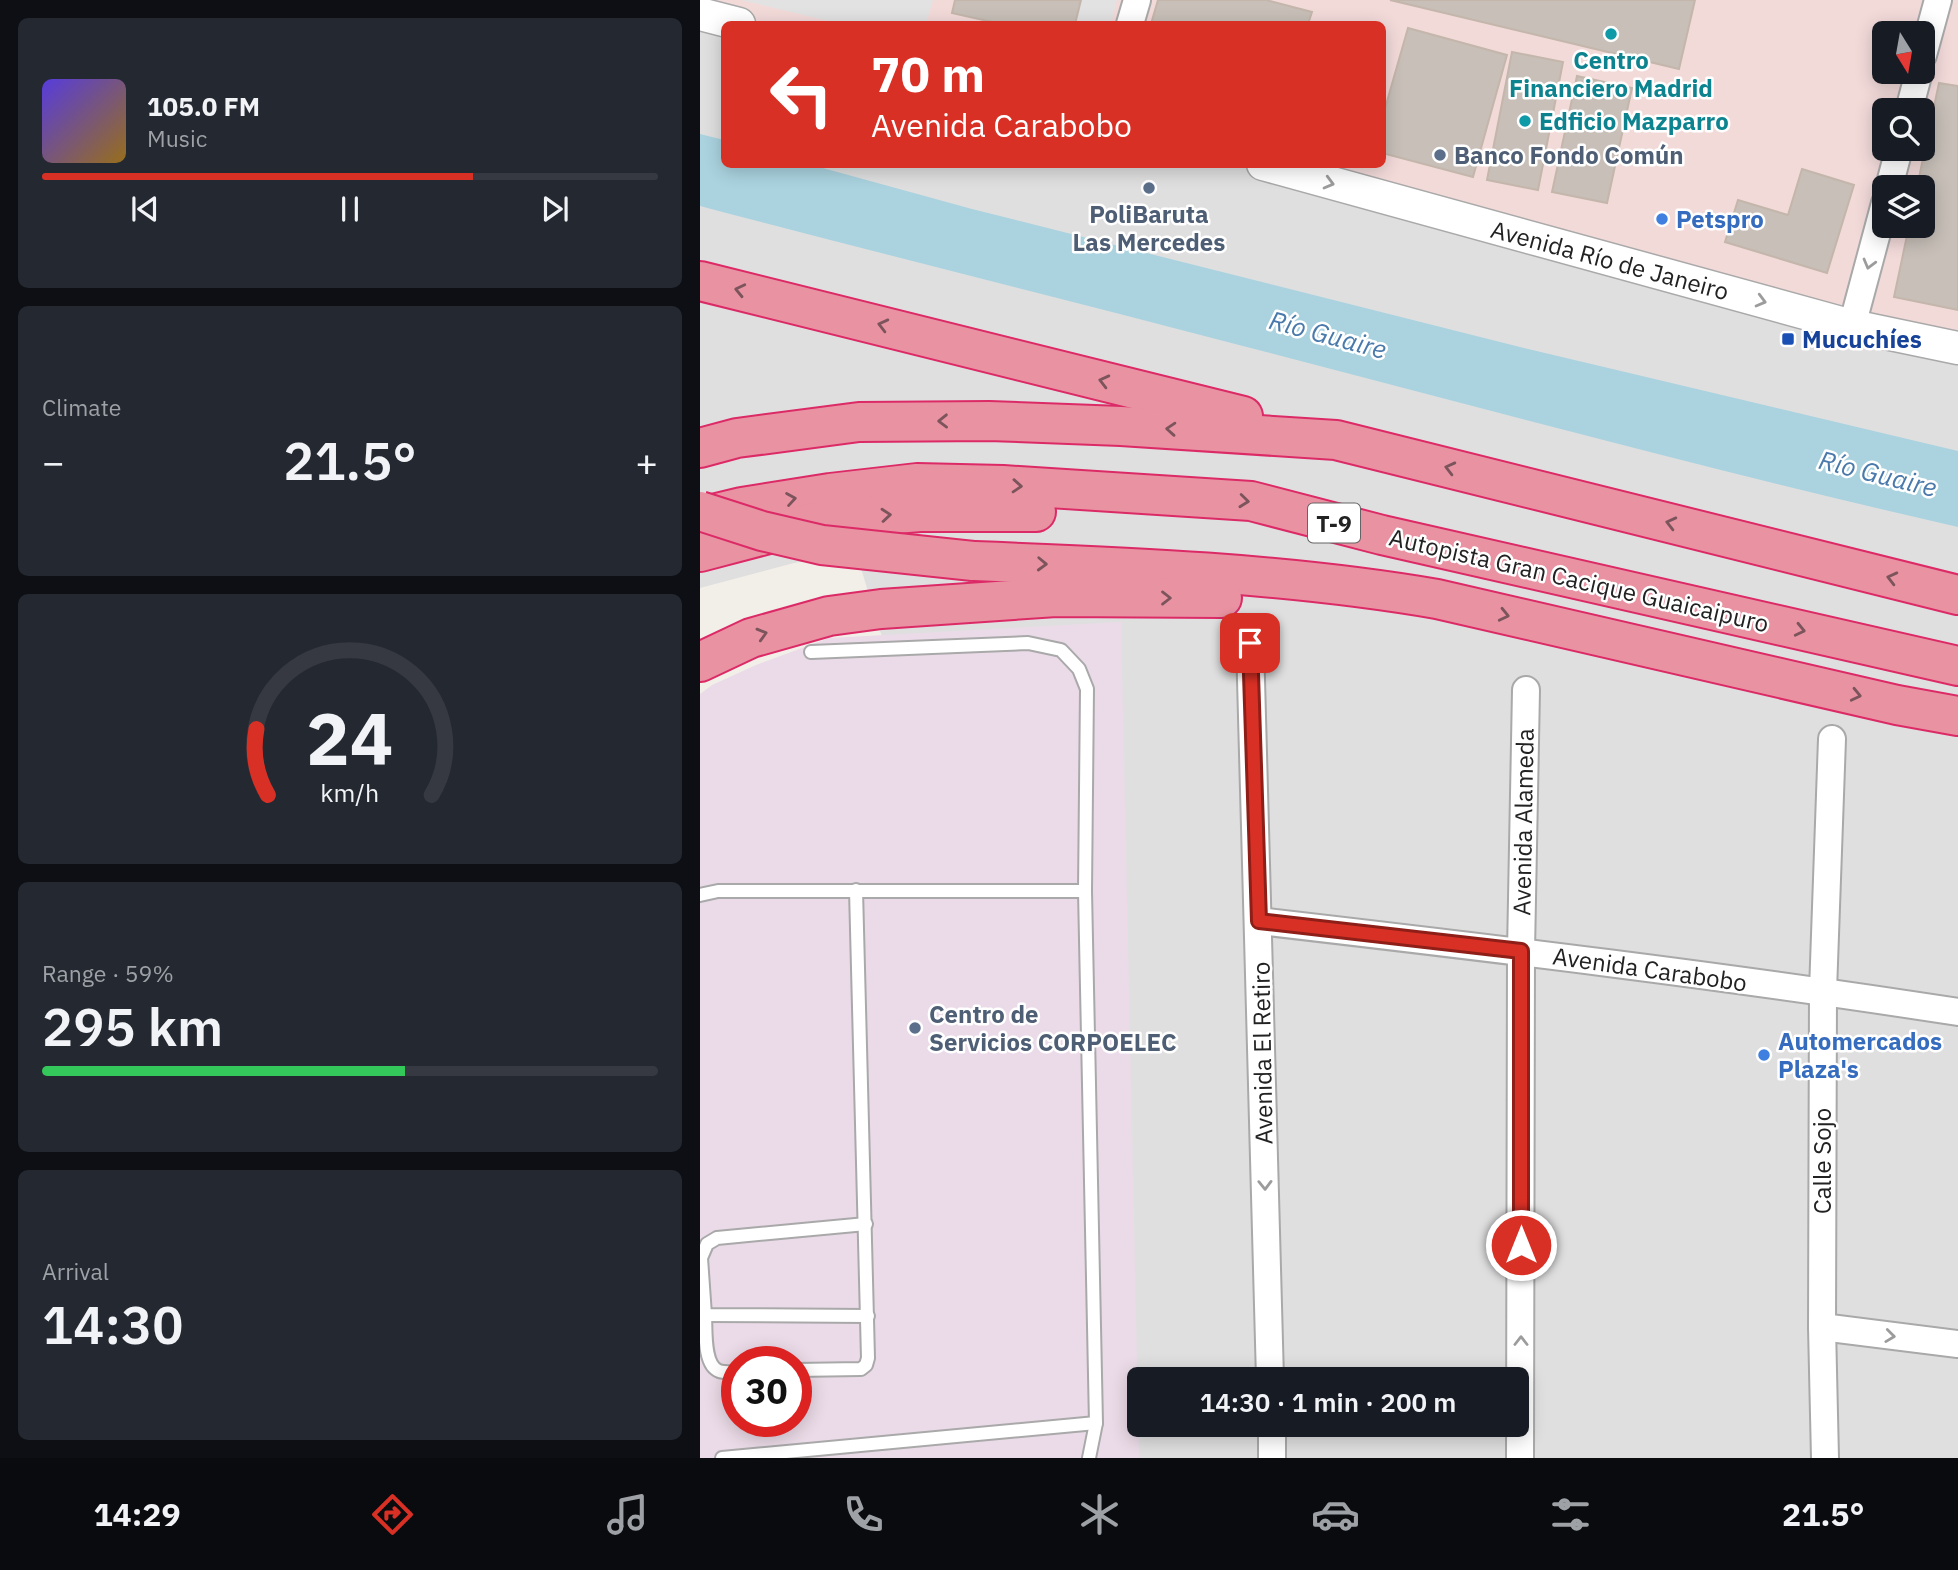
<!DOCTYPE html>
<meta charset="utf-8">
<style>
:root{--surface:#171b24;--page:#242831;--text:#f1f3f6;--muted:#9ea1a6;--line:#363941;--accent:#d93025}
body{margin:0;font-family:"IBM Plex Sans",sans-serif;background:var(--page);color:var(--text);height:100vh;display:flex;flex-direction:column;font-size:26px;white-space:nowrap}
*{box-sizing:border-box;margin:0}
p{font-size:23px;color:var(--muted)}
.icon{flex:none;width:38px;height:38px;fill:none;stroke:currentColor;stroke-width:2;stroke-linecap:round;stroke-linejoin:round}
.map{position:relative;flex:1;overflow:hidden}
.side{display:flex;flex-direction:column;gap:18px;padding:18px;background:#0d0f14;width:700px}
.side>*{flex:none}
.banner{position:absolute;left:21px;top:21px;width:665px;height:147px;border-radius:10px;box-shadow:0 4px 18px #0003;background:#d93025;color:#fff;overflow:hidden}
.needle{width:46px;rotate:169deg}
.tools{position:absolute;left:1172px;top:21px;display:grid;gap:14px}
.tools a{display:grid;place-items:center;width:63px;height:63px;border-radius:10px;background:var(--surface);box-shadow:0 4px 18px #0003;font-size:35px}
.speed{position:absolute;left:21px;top:1346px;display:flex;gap:14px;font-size:35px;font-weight:700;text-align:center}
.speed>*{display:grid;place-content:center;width:91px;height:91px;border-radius:50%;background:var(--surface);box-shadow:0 4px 18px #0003;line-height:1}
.speed .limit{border:10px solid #d22;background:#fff;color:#111}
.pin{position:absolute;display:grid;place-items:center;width:60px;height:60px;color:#fff;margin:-30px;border-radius:14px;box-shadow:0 4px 10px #0006}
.me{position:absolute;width:77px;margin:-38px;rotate:0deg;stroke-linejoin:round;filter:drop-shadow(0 0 5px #0008)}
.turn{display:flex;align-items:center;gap:24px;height:147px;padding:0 35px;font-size:32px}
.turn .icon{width:91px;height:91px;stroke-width:2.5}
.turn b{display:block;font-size:49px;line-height:60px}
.big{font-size:52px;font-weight:600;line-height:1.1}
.side .card{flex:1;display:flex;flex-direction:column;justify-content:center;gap:10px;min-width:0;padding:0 24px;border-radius:10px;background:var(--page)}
.side .dial{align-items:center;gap:0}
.dial svg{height:182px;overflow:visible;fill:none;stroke:var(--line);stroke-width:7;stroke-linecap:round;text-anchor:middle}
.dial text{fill:var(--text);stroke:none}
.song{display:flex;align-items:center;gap:21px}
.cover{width:84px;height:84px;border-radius:10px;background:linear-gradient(135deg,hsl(250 70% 55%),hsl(40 70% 35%))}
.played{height:7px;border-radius:4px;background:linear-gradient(90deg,var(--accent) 70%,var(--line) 70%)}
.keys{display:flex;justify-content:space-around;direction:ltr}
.heat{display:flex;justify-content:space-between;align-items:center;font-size:38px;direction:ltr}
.charge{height:10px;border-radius:5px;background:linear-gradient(90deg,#34c759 59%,var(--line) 0)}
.trip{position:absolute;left:427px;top:1367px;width:402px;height:70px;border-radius:10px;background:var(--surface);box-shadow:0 4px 18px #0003;font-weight:600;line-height:70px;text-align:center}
.tab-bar{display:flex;height:112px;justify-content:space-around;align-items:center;background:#090b0e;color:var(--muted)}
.tab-bar .icon{width:49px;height:49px}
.tab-bar .active{color:var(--accent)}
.tab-bar b{font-size:32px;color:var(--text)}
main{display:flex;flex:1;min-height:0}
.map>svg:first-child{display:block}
.residential{fill:#e0dfdf;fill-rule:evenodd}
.commercial{fill:#f2dad9;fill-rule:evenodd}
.industrial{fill:#ebdbe8;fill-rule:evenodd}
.parking{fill:#e2e2e2}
.water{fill:#aad3df}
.building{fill:#c7bfb8;stroke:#c4b6ab;stroke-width:2}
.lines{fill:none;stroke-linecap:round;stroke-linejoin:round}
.service-casing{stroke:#a9a9a9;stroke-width:16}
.minor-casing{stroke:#a9a9a9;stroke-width:30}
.tertiary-casing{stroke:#a9a9a9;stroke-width:35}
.motorway-casing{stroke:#dc2a67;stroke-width:42}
.service{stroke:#fff;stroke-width:12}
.minor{stroke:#fff;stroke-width:26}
.tertiary{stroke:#fff;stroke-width:32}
.motorway{stroke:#e892a2;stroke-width:38}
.motorway-bridge-casing{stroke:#dc2a67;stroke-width:42;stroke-linecap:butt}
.motorway-bridge{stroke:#e892a2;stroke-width:38}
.oneway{stroke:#9c9c9c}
.oneway2{stroke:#7b545c}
.route-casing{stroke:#8d1f18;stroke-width:18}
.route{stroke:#d93025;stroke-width:12}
.culture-dot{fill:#0f9aa8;stroke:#fff;stroke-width:2.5}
.service-dot{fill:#5c6f8a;stroke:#fff;stroke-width:2.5}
.shop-dot{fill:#3f7fe0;stroke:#fff;stroke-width:2.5}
.transit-dot{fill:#1a4fb4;stroke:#fff;stroke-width:2.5}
.labels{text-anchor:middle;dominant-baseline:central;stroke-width:5;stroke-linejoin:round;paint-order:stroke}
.shield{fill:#fff;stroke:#646464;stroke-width:2}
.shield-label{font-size:23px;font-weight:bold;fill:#222}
.culture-label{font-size:24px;font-weight:bold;fill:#0d838f;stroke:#fff}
.service-label{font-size:24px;font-weight:bold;fill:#4e5e75;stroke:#fff;text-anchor:start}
.shop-label{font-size:24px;font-weight:bold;fill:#366cbe;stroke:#fff;text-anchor:start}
.street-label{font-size:24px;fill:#222;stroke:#fff}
.transit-label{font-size:24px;font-weight:bold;fill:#164399;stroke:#fff;text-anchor:start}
.water-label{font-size:26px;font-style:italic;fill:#4a7aab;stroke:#fff}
</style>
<main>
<section class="side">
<div class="card">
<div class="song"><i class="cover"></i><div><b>105.0 FM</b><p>Music</p></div></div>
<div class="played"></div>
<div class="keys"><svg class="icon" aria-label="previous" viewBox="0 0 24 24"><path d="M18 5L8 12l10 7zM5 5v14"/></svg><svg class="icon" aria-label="pause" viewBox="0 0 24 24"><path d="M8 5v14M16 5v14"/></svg><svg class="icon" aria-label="next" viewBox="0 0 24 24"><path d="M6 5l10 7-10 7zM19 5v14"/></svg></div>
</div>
<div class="card"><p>Climate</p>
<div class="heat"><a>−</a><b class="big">21.5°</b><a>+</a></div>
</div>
<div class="card dial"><svg viewBox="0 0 100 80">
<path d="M14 69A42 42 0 1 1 86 69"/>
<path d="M14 69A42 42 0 0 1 9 40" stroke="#d93025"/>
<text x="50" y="56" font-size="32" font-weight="700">24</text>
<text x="50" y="72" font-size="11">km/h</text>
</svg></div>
<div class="card"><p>Range · 59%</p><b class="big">295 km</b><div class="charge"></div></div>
<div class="card"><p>Arrival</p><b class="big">14:30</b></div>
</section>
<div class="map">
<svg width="1258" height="1458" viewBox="0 0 1258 1458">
<rect width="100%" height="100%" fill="#f2efe9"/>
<path class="residential" d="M0,7l63,17h-39v140l565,1 669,176v1117h-825l-277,-906 -62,11 -94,25zM439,1379h378v45h-378z"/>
<path class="commercial" d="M0,0h1258v341l-669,-176 93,-1v-140h-619l-63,-17zM1185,33h38v39h-38zM1185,110h38v39h-38zM1185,187h38v39h-38z"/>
<path class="industrial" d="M421,622l18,836h-439v-764l12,-9 44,-20 73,-27zM37,1362h59v59h-59z"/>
<g class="parking">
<path d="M41,0h192l-7,24h-85z"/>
<path d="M381,0h36l-6,24h-36z"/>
</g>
<path class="water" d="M0,134l24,6v24l88,1 160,44 544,137 442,105v76c-250,-57 -498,-125 -746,-189 -171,-45 -342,-87 -512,-132z"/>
<g class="building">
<path d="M255,0h126l-6,24h-74l-49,-11z"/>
<path d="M458,0h108l46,12 -4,12h-157z"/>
<path d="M690,0h305l-16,69z"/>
<path d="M708,28l99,27 -34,122 -91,-24v-34z"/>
<path d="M812,52l51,10 -25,128 -51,-10z"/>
<path d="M877,76l55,12 -25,115 -55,-11z"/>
<path d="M1239,83l19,3v224l-64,-13 15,-71h14v-39h-6z"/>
<path d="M1102,169l52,16 -27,88 -102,-31 13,-42 50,15z"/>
</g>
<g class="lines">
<g class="service-casing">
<g id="service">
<path d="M111,652l217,-9 33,7 18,19 8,20 -2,202 11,532 -7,35"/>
<path d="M0,895l18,-4h367"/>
<path d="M166,1224l-149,14 -10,6 -6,14 4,57 163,1"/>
<path d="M5,1315c1,15 -2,50 14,56 5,2 12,1 18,1"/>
<path d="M96,1370l65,-1 5,-4 2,-7 -12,-468"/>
<path d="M22,1458l374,-35"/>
</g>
</g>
<g class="minor-casing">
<g id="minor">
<path d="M430,24l7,-24"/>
<path d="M1223,55l15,-55"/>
<path d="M1209,110l10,-38"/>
<path d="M1189,187l10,-38"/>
<path d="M1152,326l33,-123"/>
<path d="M550,643l20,736"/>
<path d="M559,921c233,27 467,55 699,91"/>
<path d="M1122,1327l136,17"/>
<path d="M572,1424v34"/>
<path d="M820,1458l1,-507 5,-261"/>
<path d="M1125,1458l-3,-131 1,-336 9,-252"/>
</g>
</g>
<g class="tertiary-casing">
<g id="tertiary">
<path d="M0,14l39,10"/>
<path d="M563,164l589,162 106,22"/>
</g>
</g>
<g class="motorway-casing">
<g id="motorway">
<path d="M0,281l543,135"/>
<path d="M0,448l37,-10 122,-16 130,-1 132,5 215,14 622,155"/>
<path d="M0,517l42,-10 88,-14 87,-10 86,2 248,16 131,34 576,131"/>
<path d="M0,552l122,-32 98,-8h116"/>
<path d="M273,561c155,6 312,12 464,38l460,106 61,11"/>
<path d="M0,662l51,-24 78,-22 52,-7 175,-12 166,1"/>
</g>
</g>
<use href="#service" class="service"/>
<use href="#minor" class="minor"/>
<use href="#tertiary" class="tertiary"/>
<use href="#motorway" class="motorway"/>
<g class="motorway-bridge-casing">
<path id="motorway-bridge" d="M0,511l62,20 60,14 151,16"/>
</g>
<use href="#motorway-bridge" class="motorway-bridge"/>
</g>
<defs><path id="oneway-chevron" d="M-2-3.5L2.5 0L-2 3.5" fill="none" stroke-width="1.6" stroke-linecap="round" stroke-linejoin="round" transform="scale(1.75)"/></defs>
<g class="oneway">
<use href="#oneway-chevron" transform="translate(629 183) rotate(15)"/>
<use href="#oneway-chevron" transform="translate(1169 264) rotate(105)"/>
<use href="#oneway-chevron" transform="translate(1061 301) rotate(15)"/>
<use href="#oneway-chevron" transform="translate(565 1185) rotate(89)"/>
<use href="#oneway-chevron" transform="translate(1190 1336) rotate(7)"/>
<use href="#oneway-chevron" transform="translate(821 1341) rotate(-90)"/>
</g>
<g class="oneway2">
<use href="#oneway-chevron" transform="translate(40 290) rotate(-167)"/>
<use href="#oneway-chevron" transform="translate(183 325) rotate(-166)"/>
<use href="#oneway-chevron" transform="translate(404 381) rotate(-166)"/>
<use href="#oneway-chevron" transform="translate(243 421) rotate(179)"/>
<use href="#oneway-chevron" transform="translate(471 429) rotate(-176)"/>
<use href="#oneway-chevron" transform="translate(750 468) rotate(-166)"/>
<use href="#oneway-chevron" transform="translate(317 486) rotate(4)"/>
<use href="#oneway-chevron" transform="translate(91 499) rotate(-9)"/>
<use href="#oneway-chevron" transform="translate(544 501) rotate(6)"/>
<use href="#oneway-chevron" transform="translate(186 515) rotate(-5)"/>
<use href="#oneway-chevron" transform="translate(971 523) rotate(-166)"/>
<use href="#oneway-chevron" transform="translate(342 564) rotate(2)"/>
<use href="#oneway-chevron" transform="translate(1192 578) rotate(-166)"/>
<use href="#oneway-chevron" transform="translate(466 598)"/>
<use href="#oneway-chevron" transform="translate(804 615) rotate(13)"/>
<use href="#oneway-chevron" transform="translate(1100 630) rotate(13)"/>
<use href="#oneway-chevron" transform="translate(62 634) rotate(-16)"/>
<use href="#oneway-chevron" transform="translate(1156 695) rotate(13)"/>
</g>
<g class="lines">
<g class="route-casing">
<path id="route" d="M550,643l9,278 262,30v294"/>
</g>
<use href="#route" class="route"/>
</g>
<g class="culture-dot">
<circle cx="911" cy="34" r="7"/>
<circle cx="825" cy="121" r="7"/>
</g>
<g class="service-dot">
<circle cx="740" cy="155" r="7"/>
<circle cx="449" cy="188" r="7"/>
<circle cx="215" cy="1028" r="7"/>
</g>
<g class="shop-dot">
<circle cx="962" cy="219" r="7"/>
<circle cx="1064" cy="1055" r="7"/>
</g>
<rect class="transit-dot" x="1081" y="332" width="14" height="14" rx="3.5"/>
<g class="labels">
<rect class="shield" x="608" y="503.5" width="52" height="39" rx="5"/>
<g class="shield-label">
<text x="634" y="523">T-9</text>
</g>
<g class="culture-label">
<text x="911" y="60">Centro<tspan x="911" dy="28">Financiero Madrid</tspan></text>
<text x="839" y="121" text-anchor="start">Edficio Mazparro</text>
</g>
<g class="service-label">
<text x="754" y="155">Banco Fondo Común</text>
<text x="449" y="214" text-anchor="middle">PoliBaruta<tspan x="449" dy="28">Las Mercedes</tspan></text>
<text x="229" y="1014">Centro de<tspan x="229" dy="28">Servicios CORPOELEC</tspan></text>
</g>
<g class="shop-label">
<text x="976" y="219">Petspro</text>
<text x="1078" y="1041">Automercados<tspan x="1078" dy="28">Plaza's</tspan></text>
</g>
<g class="street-label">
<text transform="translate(910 260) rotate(15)">Avenida Río de Janeiro</text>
<text transform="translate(879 580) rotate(13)">Autopista Gran Cacique Guaicaipuro</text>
<text transform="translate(823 822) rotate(-89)">Avenida Alameda</text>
<text transform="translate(950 969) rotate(8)">Avenida Carabobo</text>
<text transform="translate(562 1053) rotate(-91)">Avenida El Retiro</text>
<text transform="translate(1122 1161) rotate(-90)">Calle Sojo</text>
</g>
<g class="transit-label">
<text x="1102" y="339">Mucuchíes</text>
</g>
<g class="water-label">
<text transform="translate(628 334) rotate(15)">Río Guaire</text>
<text transform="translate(1178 473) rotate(14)">Río Guaire</text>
</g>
</g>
</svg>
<div class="tools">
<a><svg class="needle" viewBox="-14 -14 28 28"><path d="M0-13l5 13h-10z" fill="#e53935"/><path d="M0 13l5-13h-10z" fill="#9ea1a6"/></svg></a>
<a><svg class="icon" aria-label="search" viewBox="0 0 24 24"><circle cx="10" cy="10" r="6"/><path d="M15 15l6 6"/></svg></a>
<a><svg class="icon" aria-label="layers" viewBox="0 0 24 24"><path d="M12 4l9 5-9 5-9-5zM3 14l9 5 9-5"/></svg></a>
</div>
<div class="speed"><div class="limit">30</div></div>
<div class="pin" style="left:550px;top:643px;background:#d93025"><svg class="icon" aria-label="arrive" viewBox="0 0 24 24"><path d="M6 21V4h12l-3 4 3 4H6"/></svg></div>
<svg class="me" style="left:821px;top:1245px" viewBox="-20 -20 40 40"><circle r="17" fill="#d93025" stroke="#fff" stroke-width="3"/><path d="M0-11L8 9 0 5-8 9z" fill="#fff"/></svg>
<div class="trip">14:30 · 1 min · 200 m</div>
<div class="banner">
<div class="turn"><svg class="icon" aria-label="left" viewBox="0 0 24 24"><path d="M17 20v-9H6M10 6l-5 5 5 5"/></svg><div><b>70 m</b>Avenida Carabobo</div></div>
</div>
</div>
</main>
<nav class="tab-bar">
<b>14:29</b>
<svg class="icon active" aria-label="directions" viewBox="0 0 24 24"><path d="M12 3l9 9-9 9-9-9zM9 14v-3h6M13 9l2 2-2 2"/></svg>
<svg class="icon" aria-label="music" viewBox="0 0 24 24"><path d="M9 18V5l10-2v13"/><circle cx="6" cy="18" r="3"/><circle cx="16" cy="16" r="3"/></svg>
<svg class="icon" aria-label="phone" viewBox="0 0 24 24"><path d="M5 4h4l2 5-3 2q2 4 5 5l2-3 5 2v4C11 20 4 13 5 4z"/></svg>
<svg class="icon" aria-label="climate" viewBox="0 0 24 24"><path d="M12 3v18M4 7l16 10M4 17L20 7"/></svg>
<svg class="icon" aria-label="car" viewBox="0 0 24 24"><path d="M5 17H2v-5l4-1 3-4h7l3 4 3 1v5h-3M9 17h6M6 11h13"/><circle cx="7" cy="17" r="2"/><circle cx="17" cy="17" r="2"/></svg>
<svg class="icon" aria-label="filters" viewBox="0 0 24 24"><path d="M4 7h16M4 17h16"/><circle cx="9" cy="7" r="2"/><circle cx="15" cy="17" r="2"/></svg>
<b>21.5°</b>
</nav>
